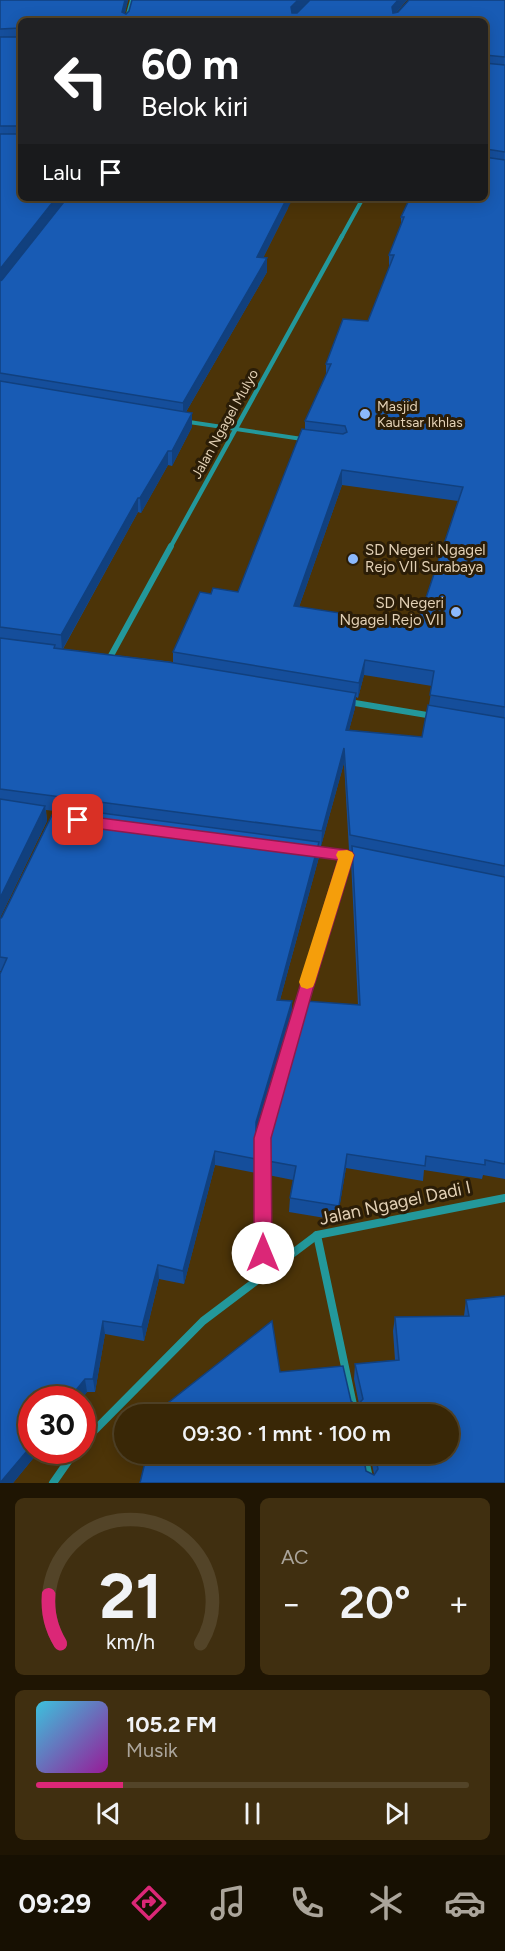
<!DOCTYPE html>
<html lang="id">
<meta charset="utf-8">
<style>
:root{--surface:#392706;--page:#402f10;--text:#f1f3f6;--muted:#aba59b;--line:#534428;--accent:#db2777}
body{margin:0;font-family:Figtree,sans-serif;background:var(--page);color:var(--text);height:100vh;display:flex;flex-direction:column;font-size:22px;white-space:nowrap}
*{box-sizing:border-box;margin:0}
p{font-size:20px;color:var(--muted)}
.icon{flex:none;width:33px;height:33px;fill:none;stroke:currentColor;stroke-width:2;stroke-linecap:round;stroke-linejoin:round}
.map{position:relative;height:1483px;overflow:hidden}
.details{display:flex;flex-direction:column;gap:15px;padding:15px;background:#1f1503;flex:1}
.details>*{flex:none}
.top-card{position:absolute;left:18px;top:18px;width:470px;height:183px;border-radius:9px;box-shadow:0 3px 15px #0003,0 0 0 2px var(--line);background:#202124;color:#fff;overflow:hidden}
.speed{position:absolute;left:18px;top:1386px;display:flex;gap:12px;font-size:30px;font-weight:700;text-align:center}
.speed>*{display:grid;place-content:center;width:78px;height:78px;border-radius:50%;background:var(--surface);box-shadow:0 3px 15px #0003,0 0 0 2px var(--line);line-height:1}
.speed .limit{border:9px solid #d22;background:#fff;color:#111}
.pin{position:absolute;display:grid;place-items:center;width:51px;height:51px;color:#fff;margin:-26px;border-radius:12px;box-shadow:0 3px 9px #0006}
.me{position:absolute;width:66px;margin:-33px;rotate:0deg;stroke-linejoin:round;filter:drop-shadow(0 0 4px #0008)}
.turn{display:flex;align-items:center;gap:21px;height:126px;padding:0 24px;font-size:27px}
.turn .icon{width:78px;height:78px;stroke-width:2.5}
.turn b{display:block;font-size:42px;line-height:51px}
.then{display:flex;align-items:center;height:57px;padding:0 24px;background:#0003;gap:12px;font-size:22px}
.big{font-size:45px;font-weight:600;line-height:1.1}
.details .widget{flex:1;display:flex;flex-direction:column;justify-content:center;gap:9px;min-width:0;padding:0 21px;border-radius:9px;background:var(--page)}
.details .dial{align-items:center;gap:0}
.dial svg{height:156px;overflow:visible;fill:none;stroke:var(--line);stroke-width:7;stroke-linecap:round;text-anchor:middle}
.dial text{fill:var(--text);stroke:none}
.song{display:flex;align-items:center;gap:18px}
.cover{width:72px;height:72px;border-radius:9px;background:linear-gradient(135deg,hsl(190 70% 55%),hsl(300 70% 35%))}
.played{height:6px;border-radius:3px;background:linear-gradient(90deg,var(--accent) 20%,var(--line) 20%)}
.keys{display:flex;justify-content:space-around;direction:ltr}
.heat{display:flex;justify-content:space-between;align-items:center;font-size:33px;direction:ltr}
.details .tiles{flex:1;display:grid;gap:15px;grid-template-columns:1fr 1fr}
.widget:last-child{grid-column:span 2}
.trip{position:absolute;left:114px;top:1404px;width:345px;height:60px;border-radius:30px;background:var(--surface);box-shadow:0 3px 15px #0003,0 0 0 2px var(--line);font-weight:600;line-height:60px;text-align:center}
.tabs{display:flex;height:96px;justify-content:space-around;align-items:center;background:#171002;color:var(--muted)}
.tabs .icon{width:42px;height:42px}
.tabs .selected{color:var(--accent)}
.tabs b{font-size:27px;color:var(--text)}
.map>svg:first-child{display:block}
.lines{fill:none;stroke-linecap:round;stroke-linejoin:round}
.lane{stroke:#23989b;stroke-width:4}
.street-far3{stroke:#23989b;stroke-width:4}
.street-far2{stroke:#23989b;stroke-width:4.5}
.street-far1{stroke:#23989b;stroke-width:6}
.street{stroke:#23989b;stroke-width:8}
.wall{fill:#154e9b;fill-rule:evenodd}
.shaded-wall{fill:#11407e}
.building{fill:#185bb4;stroke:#11407e;stroke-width:1.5;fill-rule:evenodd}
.route{fill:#db2777;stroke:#8e194d;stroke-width:1.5}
.slow{fill:#f59e0b}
.poi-dot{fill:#8cb9fc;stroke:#2b1d07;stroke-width:2}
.labels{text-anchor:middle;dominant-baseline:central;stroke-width:6;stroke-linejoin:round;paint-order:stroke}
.far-poi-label{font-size:14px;fill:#e2d0b5;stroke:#2b1d07;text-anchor:start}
.far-street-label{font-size:14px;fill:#e2d0b5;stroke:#2b1d07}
.poi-label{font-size:15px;fill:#e2d0b5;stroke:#2b1d07;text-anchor:start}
.near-street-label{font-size:18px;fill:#e2d0b5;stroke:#2b1d07}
</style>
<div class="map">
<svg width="505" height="1483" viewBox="0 0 505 1483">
<rect width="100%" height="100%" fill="#4c3408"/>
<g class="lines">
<path class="lane" d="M189,422l113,17"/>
<g class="street-far3">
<path d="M126,21l6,-21"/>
<path d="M341,238l22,-40"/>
</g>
<path class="street-far2" d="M170,548l172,-312"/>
<g class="street-far1">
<path d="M108,661l63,-115"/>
<path d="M349,702l84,14"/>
<path d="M311,851l46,7"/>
<path d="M316,953l31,-98"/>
</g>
<g class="street">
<path d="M317,1235l38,179"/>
<path d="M263,1276l-1,-138 55,-186"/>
<path d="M82,1443l121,-122 114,-86 188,-37"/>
<path d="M364,1454l6,29"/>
<path d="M53,1483l23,-33"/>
</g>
</g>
<g class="wall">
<path d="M0,0h128l-3,13 185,-13h97l-11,13 109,-13v1179l-22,-4 -1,4 -58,-9 -1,11 -77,-13 -9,52 -48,-8 1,-14 3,-18 -25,-5v-51l90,-119 -7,-144v-10l-2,-1 -5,-87 -23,83h-2v11l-39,143 12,1v15l-36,120v37l-41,-8 -31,119 -25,-5 -15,62 -39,-7 -10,58h-8l-6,8h-49l8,50 -27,33h-13l1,-512h-1v-52l2,-2 53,-106 -9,-1 1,11 -47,97zM21,21h463v177l-83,19v9l-12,29v13l-21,53 -42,43v12l-21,45v8l-67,163 -27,2 -38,58v10l-110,-13 75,-137 3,1 27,-48 4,1 20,-39v-14l-6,-1 81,-140v-14h-4l25,-50 -267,-10zM342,485l116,16 -41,124 -118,-18zM364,675l68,11 -3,19 -7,32 -73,-7 6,-22 1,-11 2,1z"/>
<path d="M466,1300l39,183h-365l226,-12 8,4v-1l-4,-20h78v-40h-290l122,-42 71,29 6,5 2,-2 -5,-25 1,-15 40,-4 -2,-29 2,-14 69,-1z"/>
</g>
<g class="shaded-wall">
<path d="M125,0h3l-5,21 -1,-9z"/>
<path d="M298,0h12l-19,18v-11z"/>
<path d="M398,0h9l-16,18 1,-11z"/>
<path d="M56,198h12l-68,86v-15z"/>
<path d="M287,198h6l-36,72v-13z"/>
<path d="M267,258v14l-84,145v-14z"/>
<path d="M192,413v14l-20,39v-15z"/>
<path d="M168,451v14l-27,48 -1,-15z"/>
<path d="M342,470v15l-48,136v-15z"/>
<path d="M138,498v14l-76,138 -1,-15z"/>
<path d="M365,660l-1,15 -6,23 1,-15z"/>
<path d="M356,693l-1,15 -10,37 1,-15z"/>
<path d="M344,748v15l-23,83 1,-15z"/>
<path d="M45,806l2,15 -47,97v-20z"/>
<path d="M319,842v15l-41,150 -1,-7 2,-8z"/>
<path d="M292,1001v15l-36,121v-15z"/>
<path d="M215,1151v14l-31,119 -1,-13z"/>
<path d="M347,1154l-1,14 -9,52 2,-14z"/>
<path d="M158,1265l1,14 -15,62 -2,-14z"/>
<path d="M103,1321l2,13 -10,58 -2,-13z"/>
<path d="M85,1379l2,13 -6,8h-13z"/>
<path d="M32,1445v5h8l-27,33h-13z"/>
</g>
<g class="building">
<path d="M0,0h125l-3,12 4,2 3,-3 3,-11h166l-7,7 1,6h5l13,-13h88l-6,7 1,6 5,-1 11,-12h96v57l-20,-2 -1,1v-35h-463v10l-1,-3 -20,1z"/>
<path d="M21,36v90h-21v-89h20z"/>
<path d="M484,63l21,2v87l-19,-3 -2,1z"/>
<path d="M21,132v66h35l-56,71v-135h20z"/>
<path d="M484,157l21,3v547l-75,-12 4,-24 -69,-11 -6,23 -186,-31 27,-60 11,2 2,-6 25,4 64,-163 41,5 4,-2 -2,-6 -40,-5 26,-57h-5l17,-45 25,2 26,-66h-5l15,-38h-3l9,-19h74zM342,470l121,17 -46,138 -123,-19z"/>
<path d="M67,198h220l-30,59 10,1 -84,145 -183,-30v-92l2,-1z"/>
<path d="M0,381l192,32 -20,38h-4l-28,47h-2l-77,137 -61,-8z"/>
<path d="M0,638l55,7 -1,3 114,14 188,31 -10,37 76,7 6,-32 77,13v148l-155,-31 -6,-87 -22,83 -322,-42z"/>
<path d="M0,799l45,7 -45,92z"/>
<path d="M56,807l263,35 -40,150 -2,8 15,1 -36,121v37l-41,-8 -32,120 -25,-6 -16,62 -39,-6 -10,58h-8l-17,21h-36v45l-32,38v-509l7,-16 -7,-1v-38l2,-2z"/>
<path d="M352,846l153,31v287l-20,-4v5l-59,-9 -1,10 -78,-12 -8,52 -49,-8 6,-32 -28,-5v-37l37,-123 55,4z"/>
<path d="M505,1296v187h-365l7,-29h216l3,17 8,4 4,-6 -3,-15h73v-40h-290l1,-4 113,-89 8,51 63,-6 8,35 6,5 6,-7 -8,-35 44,-4 -4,-43 74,-1 -3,-16z"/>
</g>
<path class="route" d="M78,815l269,35 5,2 2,3 -41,134 -42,149 1,115 -3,6 -6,3 -7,-3 -2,-6v-115l84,-278 -260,-34 -8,-6z"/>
<path class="slow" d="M347,850l5,2 2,3 -39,127 -2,5 -6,2 -6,-2 -2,-5 39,-123 -2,-4 2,-4z"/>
<g class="poi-dot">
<circle cx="365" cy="414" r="6"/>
<circle cx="353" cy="559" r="6"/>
<circle cx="456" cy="612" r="6"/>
</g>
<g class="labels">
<g class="far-poi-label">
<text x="377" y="406">Masjid<tspan x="377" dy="16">Kautsar Ikhlas</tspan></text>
</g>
<g class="far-street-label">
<text transform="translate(225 424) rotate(-61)">Jalan Ngagel Mulyo</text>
</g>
<g class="poi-label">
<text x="365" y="550">SD Negeri Ngagel<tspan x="365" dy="17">Rejo VII Surabaya</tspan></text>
<text x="444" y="603" text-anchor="end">SD Negeri<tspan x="444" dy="17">Ngagel Rejo VII</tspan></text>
</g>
<g class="near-street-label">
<text transform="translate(395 1203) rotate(-12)">Jalan Ngagel Dadi I</text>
</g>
</g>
</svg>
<div class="speed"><div class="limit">30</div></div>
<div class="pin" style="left:78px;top:820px;background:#d93025"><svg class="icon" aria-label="arrive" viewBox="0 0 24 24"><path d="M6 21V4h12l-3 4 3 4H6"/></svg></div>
<svg class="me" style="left:263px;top:1253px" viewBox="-20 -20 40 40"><circle r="19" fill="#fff"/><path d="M0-13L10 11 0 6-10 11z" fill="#db2777"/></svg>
<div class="trip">09:30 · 1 mnt · 100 m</div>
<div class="top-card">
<div class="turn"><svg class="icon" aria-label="left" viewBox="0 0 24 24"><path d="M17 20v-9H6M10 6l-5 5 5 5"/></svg><div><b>60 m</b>Belok kiri</div></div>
<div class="then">Lalu<svg class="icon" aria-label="arrive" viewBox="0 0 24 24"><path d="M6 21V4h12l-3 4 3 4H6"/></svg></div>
</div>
</div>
<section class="details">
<div class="tiles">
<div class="widget dial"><svg viewBox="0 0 100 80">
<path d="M14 69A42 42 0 1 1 86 69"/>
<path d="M14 69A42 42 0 0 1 8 44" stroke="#db2777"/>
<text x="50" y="56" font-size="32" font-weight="700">21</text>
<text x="50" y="72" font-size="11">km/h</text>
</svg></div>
<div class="widget"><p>AC</p>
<div class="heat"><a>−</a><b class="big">20°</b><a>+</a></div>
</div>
<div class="widget">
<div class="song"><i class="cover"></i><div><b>105.2 FM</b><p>Musik</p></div></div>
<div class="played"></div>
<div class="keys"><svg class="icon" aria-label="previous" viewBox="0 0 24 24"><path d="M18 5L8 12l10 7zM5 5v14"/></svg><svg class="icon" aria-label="pause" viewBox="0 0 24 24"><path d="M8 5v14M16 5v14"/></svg><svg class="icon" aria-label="next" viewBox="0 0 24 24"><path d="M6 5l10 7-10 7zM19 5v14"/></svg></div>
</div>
</div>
</section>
<nav class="tabs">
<b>09:29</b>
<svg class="icon selected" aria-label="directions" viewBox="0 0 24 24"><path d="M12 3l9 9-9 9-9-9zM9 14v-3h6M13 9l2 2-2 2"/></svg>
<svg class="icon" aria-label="music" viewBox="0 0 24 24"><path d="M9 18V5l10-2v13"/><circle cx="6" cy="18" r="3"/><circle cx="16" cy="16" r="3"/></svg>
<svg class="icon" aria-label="phone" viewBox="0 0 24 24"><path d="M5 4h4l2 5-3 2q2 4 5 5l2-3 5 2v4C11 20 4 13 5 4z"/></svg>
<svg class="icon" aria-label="climate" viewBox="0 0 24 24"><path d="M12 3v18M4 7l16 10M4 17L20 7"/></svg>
<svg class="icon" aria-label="car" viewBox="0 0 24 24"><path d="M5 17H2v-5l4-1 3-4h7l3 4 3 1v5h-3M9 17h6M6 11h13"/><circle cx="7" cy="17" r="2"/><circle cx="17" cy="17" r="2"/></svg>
</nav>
